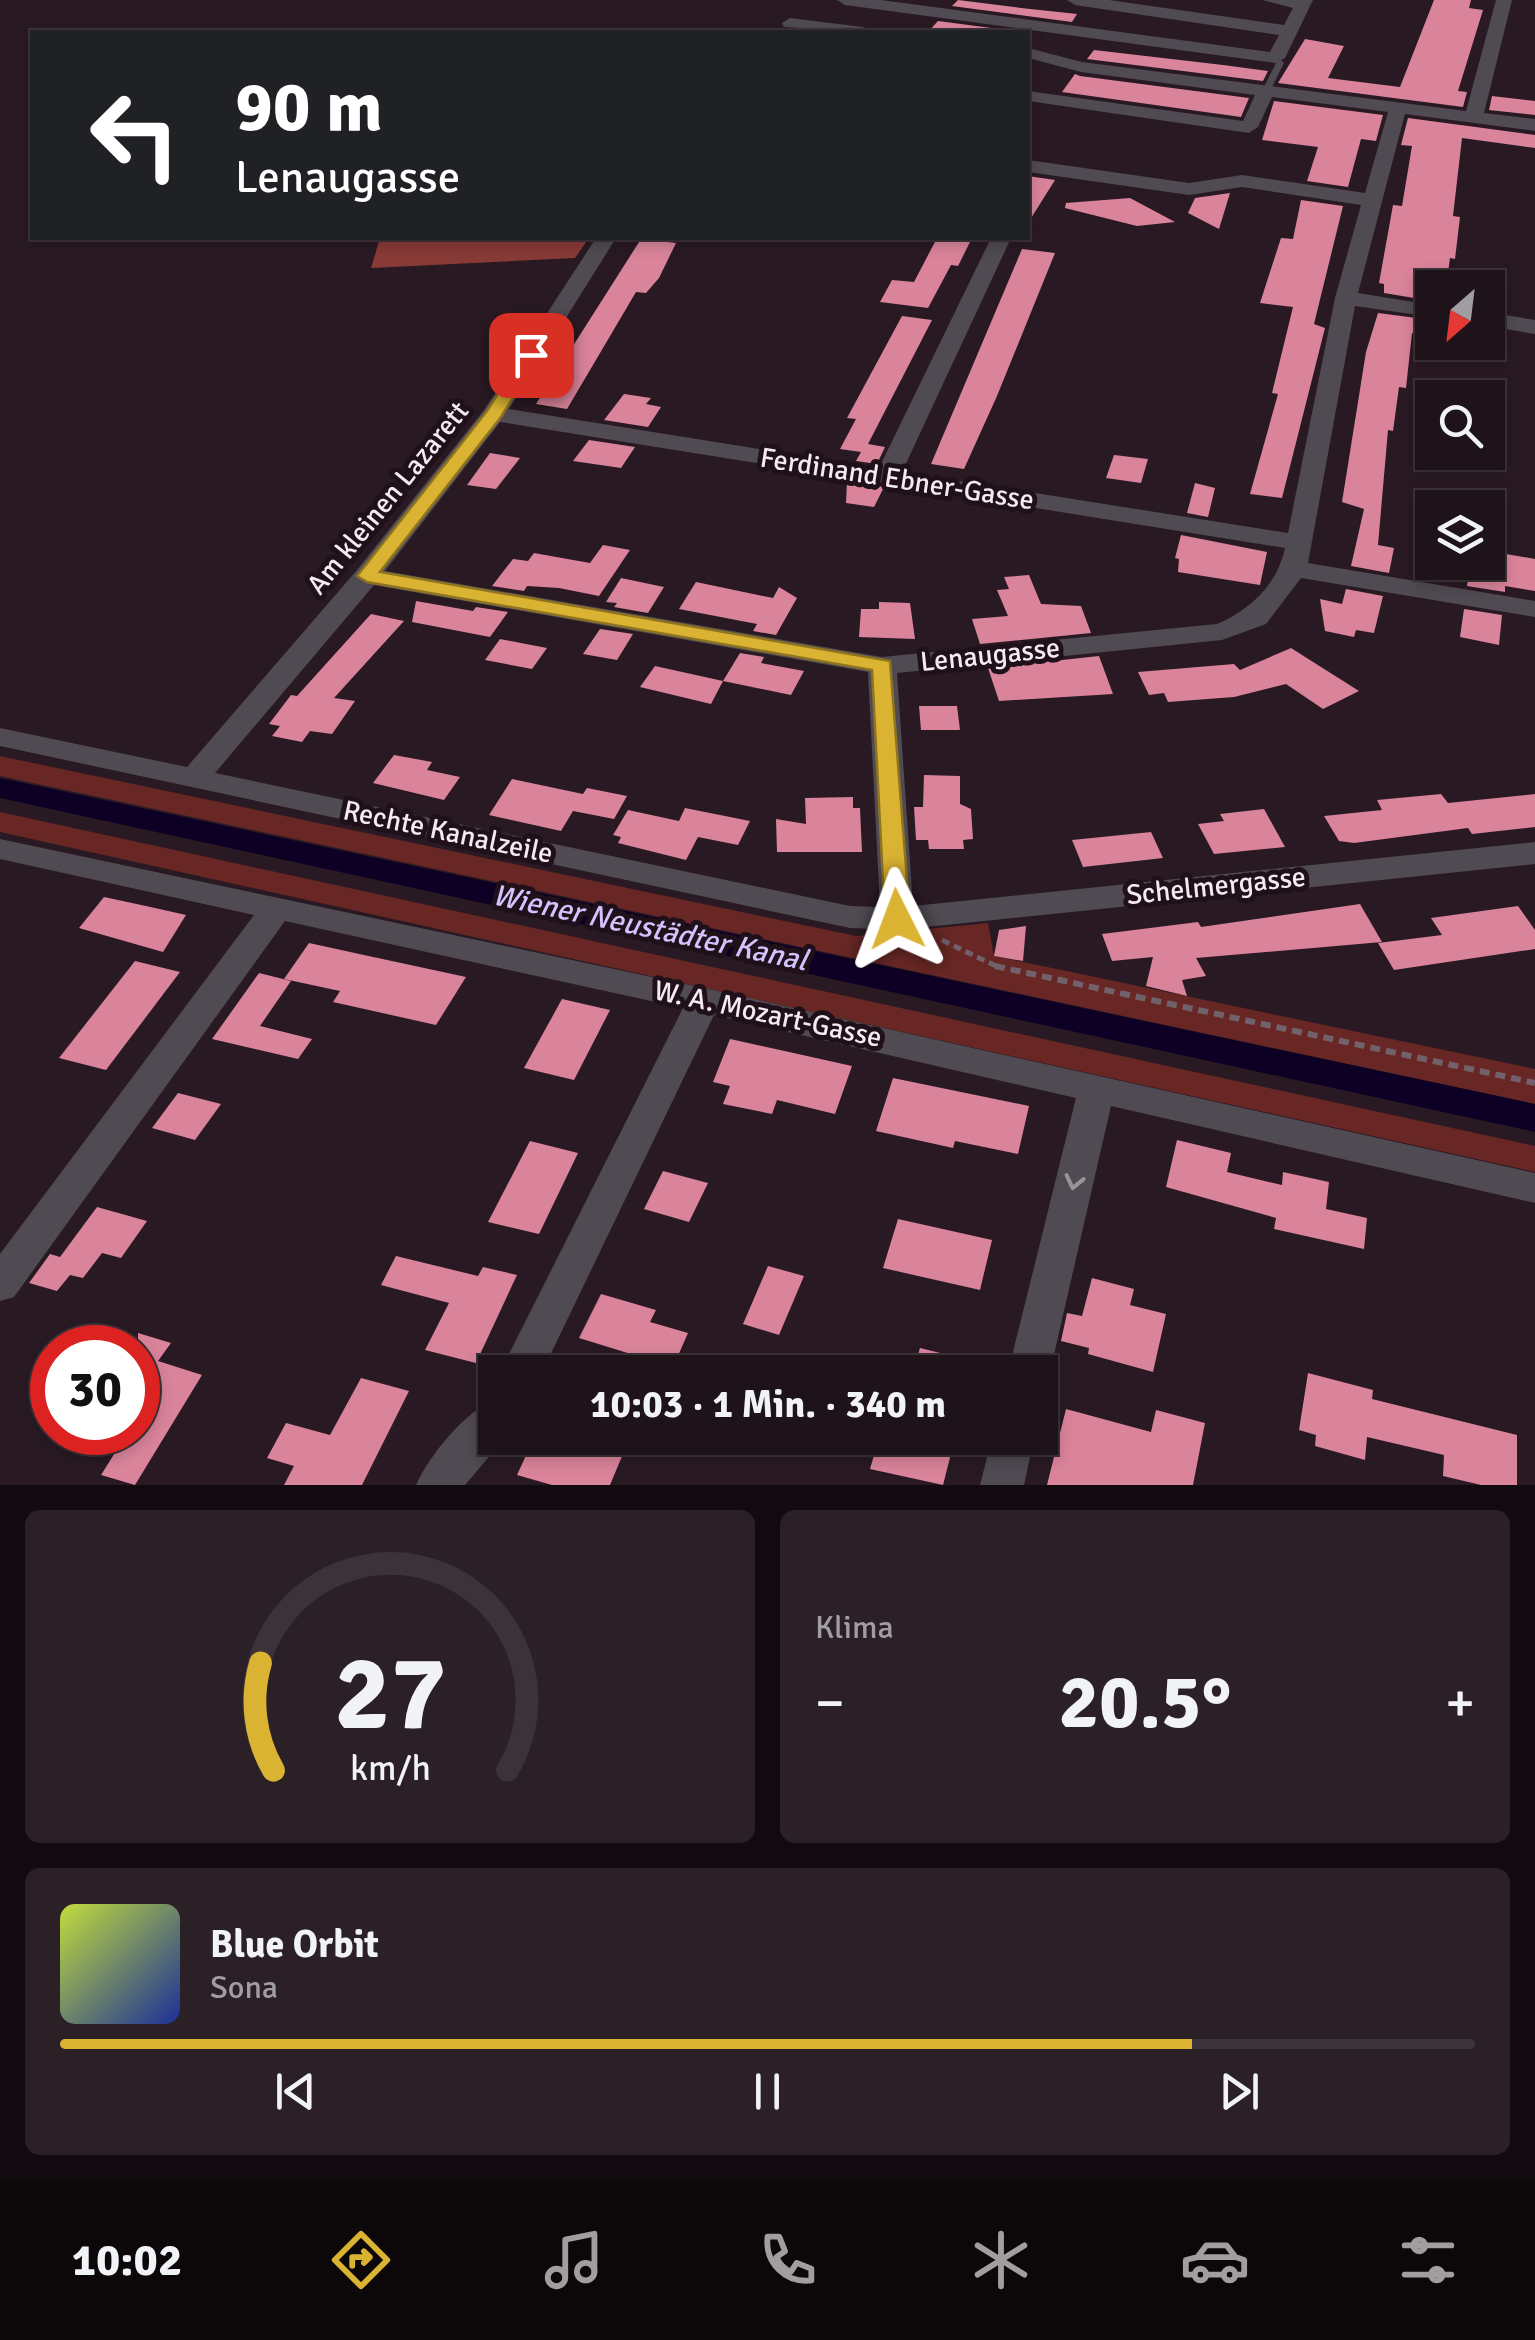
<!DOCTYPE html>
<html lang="de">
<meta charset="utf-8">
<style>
:root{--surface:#1f131a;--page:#2c2027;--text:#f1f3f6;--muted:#a19ea2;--line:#3c3239;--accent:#dab333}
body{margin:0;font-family:Signika,sans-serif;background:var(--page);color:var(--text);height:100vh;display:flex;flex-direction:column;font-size:38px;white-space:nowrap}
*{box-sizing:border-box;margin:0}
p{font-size:32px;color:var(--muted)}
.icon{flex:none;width:55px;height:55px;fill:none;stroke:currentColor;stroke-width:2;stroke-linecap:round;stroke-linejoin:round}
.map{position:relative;height:1485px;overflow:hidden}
.sheet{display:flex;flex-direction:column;gap:25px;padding:25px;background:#110a0e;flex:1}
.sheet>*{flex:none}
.top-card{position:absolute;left:30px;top:30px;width:1000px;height:210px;border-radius:0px;box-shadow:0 5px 15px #0003,0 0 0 2px var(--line);background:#202124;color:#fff;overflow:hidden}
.needle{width:65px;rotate:208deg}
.controls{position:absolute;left:1415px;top:270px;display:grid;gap:20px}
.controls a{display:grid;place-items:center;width:90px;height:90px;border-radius:0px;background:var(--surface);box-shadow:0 5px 15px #0003,0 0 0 2px var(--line);font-size:50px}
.speed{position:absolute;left:30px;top:1325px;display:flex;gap:20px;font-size:50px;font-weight:700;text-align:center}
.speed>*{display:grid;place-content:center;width:130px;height:130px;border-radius:50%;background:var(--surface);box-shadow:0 5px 15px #0003,0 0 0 2px var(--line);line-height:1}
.speed .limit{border:15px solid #d22;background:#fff;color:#111}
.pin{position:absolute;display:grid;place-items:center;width:85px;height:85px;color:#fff;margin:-42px;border-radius:20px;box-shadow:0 5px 15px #0006}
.me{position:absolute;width:110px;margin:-55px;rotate:357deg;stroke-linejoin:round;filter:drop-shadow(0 0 8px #0008)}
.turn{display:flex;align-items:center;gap:35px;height:210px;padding:0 40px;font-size:45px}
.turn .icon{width:130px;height:130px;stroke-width:2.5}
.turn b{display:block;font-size:70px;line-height:85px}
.big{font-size:75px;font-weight:700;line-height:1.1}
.sheet .card{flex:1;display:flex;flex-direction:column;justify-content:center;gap:15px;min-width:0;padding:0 35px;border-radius:15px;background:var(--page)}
.sheet .dial{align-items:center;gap:0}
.dial svg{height:260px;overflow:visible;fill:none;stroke:var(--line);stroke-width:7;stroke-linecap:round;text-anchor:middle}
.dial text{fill:var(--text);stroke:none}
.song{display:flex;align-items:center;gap:30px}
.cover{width:120px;height:120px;border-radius:15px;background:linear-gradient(135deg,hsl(70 70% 55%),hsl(230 70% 35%))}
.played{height:10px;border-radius:5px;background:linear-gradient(90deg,var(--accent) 80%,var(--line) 80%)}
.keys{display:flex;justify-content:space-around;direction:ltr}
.heat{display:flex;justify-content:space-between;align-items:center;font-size:55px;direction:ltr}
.sheet .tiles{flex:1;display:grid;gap:25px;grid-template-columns:1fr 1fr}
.card:last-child{grid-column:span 2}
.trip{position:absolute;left:478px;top:1355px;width:580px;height:100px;border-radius:0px;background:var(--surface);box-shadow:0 5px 15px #0003,0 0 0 2px var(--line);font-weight:700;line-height:100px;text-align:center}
.tab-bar{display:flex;height:160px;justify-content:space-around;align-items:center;background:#0c080a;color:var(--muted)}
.tab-bar .icon{width:70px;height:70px}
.tab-bar .on{color:var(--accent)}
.tab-bar b{font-size:45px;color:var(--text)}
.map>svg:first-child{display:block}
.green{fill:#682724}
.forest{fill:#893a36}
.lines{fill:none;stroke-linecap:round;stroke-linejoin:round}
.canal{fill:#0e0025;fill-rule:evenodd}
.building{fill:#da849b}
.path-far1{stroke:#70616a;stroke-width:5;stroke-dasharray:8 5;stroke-linecap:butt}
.path{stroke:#70616a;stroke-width:6;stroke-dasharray:10 6;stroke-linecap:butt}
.lane{fill:#504a52;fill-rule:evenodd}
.street{fill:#504a52;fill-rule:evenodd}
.oneway{stroke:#9a9299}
.route{fill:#dab333;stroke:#8e7421;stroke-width:2.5}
.labels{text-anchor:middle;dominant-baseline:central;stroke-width:10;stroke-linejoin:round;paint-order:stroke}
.street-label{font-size:28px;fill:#f5eaf0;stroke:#1f101a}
.water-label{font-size:30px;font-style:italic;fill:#d2c2fd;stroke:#1f101a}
</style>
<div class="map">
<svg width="1535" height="1485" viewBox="0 0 1535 1485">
<rect width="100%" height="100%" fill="#291923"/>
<g class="green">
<path d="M0,756l856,180 132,-13 6,33 541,113v35l-1535,-328z"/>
<path d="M0,812l1535,334v26l-1535,-340z"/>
</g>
<path class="forest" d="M380,238h209l-14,20 -204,10z"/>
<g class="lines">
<path class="canal" d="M0,778l1535,326v28l-1535,-334z"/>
</g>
<g class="building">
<path d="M958,0l63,8 56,6 -5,8 -120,-16z"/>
<path d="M1434,0h37l-2,8 14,2 -25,81 9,1 -4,15 -185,-24 27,-44 39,7 -16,32 72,9z"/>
<path d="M938,21l83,11h-93z"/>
<path d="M1094,50l129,15 45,6 -5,10 -176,-22z"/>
<path d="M1075,74l5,2 169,22 -8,19 -179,-25z"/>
<path d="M1492,96l43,5v14l-46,-5z"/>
<path d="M1274,101l109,14 -7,26 -15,-2 -13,48 -41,-6 11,-34 -56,-7z"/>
<path d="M1408,118l127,17v13l-73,-10 -9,78 7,1 -5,42 -5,-1 -4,30h-14v13l-48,-8v-9l-5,-1 14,-78 9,1 10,-60 -11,-1z"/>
<path d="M1028,176l27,4 -27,43z"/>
<path d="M1230,193l-11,36 -31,-16 7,-15z"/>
<path d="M1130,198l45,24 -38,4 -72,-18 1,-5z"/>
<path d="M1301,200l42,6 -29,118 11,4 -43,170 -32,-4 28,-100 -6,-1 21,-86 -33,-4 21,-65 12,1z"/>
<path d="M937,238l34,2 -13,26 -7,-1 -23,43 -48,-6 12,-22 22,2z"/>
<path d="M641,239l35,4 -17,35 -13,15 -10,-1 -69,117 -31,-5z"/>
<path d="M1022,249l33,4 -58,143 -33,73 -33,-5z"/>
<path d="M1378,313l54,7v16l-20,-3 -6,55 -7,-1 -6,44 -5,-1 -10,115 16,3 -5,25 -38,-7 13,-57 -22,-7 24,-150z"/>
<path d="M902,316l30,4 -64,124 17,3 -8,17 -21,-3 5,-9 -21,-3 16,-30 -9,-1z"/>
<path d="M624,394l27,4 -5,6 15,3 -13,20 -44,-7z"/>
<path d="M589,440l46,7 -14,21 -48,-7z"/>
<path d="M490,453l30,5 -24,31 -29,-4z"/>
<path d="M1114,455l34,4 -7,24 -35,-5z"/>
<path d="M847,481l37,6 -10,20 -28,-4z"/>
<path d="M1195,483l20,5 -7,29 -21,-4z"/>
<path d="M1181,535l86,17 -7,33 -82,-13 1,-13 -4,-1z"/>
<path d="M603,545l27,5 -31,46 -40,-8 -32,-2 -3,5 -32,-5 21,-27 15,2 6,-8 56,10z"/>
<path d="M1506,554l29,5v32l-30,-5v6l-38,-6 3,-24 35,6z"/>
<path d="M1029,575l12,29 40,2 10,27 -111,11 -8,-25 36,-3 -11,-26 12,-1 -5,-12z"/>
<path d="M621,578l43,9 -16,26 -34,-6 3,-4 -11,-1z"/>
<path d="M696,582l77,16 6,-11 18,11 -21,37 -23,-4 4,-7 -78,-15z"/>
<path d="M1346,589l37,7 -9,37 -18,-3 -2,7 -29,-6 -5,-32 22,5z"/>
<path d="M416,601l57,10 3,-4 32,5 -18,25 -78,-15z"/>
<path d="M879,602l31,1 5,36 -56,-2 2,-28h18z"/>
<path d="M1464,609l38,6 -3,30 -39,-8z"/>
<path d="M371,614l33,7 -70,77 21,3 -23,33 -22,-3 -8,11 -30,-6 8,-10 -11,-2 22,-29 6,1z"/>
<path d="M600,629l33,5 -16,26 -34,-6z"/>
<path d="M500,639l47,9 -15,21 -47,-9z"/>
<path d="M1291,648l68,43 -36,18 -37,-25 -52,13 -66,5 -4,-9 -15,2 -11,-23 96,-8 6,6z"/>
<path d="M740,653l24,4 -3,6 43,8 -13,24 -68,-14 -12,23 -71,-17 15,-21 68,15z"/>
<path d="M1099,656l14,38 -114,7 -11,-33z"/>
<path d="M919,706h38l3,24h-39z"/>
<path d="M394,755l38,7 -5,8 33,7 -16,23 -71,-17z"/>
<path d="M924,775l36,1v28l11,5 2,30 -10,1 1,9h-35l-1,-9h-12l-2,-33h9z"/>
<path d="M512,779l71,15 -4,6 8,-12 40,8 -13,23 -41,-8 -12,20 -72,-16z"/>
<path d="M1441,794l7,9 87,-9v33l-63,7 -4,-6 -114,15 -15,-2 -15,-25 58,-6 -5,-10z"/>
<path d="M853,797v11h7l2,44h-85l-1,-33 30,5 -1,-26z"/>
<path d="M685,808l65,13 -12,24 -40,-8 -12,23 -68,-17 3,-6 -8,-2 15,-25 51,11z"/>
<path d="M1264,809l21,38 -71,7 -16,-30 26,-3 -4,-7z"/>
<path d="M1151,832l12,26 -80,9 -11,-27z"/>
<path d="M104,897l42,9 40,9 -23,37 -84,-24z"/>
<path d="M1360,904l22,38 -186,16 10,18 -24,4 5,16 -41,-10 7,-29 -41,4 -10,-27 96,-12 3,5z"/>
<path d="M1518,906l17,24v19l-141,21 -16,-27 64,-8 -11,-17z"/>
<path d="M1026,926l-3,35 -29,-5 5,-26z"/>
<path d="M309,943l55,12 102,22 -30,48 -103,-23 7,-11 -56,-12z"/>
<path d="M135,961l45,11 -74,98 -47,-12z"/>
<path d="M259,973l32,8 -31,45 52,13 -14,20 -86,-20z"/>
<path d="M562,999l48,11 -36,70 -50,-12z"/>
<path d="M730,1039l122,27 -17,48 -58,-14 -5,14 -49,-10 7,-18 -17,-4z"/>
<path d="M893,1078l136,28 -11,48 -63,-13 -2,7 -77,-17z"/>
<path d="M178,1093l43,11 -26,36 -43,-12z"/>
<path d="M1177,1140l54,13 -4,19 55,13 1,-13 46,10 -3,27 41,9 -3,31 -90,-20 2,-11 -110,-31z"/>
<path d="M530,1141l48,12 -39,81 -51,-12z"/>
<path d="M663,1171l45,12 -19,39 -45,-13z"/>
<path d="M97,1207l50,14 -26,37 -19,-5 -19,25 -13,-3 -13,16 -28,-8 21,-29 10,3z"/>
<path d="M898,1219l94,21 -12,50 -97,-22z"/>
<path d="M396,1256l82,20 5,-9 34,8 -41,88 -51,-13 24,-47 -68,-18z"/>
<path d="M768,1266l36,10 -25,59 -36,-11z"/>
<path d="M1092,1278l42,11 -4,16 36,9 -13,58 -65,-18 1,-6 -28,-7 6,-28 15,3z"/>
<path d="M601,1294l55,16 -6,12 38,11 -15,34 -94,-29z"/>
<path d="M138,1333l33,10 -13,18 44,14 -67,110 -34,-10 27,-43h10z"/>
<path d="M920,1348l65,16 -1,8h-71z"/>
<path d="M1308,1373l65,17 -1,9 145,36v50h-36l-38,-9 1,-21 -77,-18 -2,23 -50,-14 1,-11 -17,-5z"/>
<path d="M361,1378l48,13 -47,94h-78l10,-19 -27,-8 19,-35 44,12z"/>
<path d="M1066,1409l85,23 5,-22 49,13 -12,62h-146z"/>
<path d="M534,1438h77l17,4 -18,43h-58l-35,-10z"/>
<path d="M879,1438h76l-12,47 -73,-16z"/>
</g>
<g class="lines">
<path class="path-far1" d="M942,940l58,28"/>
<path class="path" d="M995,966l540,117"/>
<path class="lane" d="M1276,55l8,8 -15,30h-6l-1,-2 14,-28 -4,-5z"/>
<g class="street">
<path d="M837,0h44l389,52 9,-17 -204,-30 -8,-5h42l175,25 9,-17 -31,-8h51l-28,58 -9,5 -431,-58z"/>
<path d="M1496,0h16l-28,113 51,6v12l-130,-17 -47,179 74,12v12l-77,-11 -47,257 227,38v16l-234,-39 -35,46 -44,16 -325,33 16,233 622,-64v22l-638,66 -47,-2 -850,-182v-18l187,39 170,-197 127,-160 112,-172h20l-107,171 370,59 112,-230h20l-109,234 386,61 47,-235 26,-93 -119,-18 -53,8 -161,-23v-12l161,23 53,-8 123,18 23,-81 -116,-15 -14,30 -9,6 -221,-32v-10l215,30 12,-26 -174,-23 -53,-14v-10l54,14 384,49zM500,422l785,126c-8,37 -35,62 -68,76l-335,33 -497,-86zM374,585l494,87 12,235 -30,-1 -635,-133z"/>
<path d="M790,18l73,9 8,5 -87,-5 -2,-4z"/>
<path d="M1488,312l47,8v14l-47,-8z"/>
<path d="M0,839l704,149 831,185v30l-424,-97 -61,266 -10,14v-14h-32l68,-274 -362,-83 -172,357h-42l183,-364 -398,-87 -271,376 -14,4v-47l254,-339 -254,-56z"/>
<path d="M495,1400v38h10l-40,47h-49c13,-29 49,-74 79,-85z"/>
<path d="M992,1438h42l-10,47h-44z"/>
</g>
</g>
<defs><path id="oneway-chevron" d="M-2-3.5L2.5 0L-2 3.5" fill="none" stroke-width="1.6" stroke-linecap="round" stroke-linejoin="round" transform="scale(2.5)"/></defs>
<use class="oneway" href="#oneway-chevron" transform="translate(1074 1182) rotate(103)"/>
<path class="route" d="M531,350l9,5 -39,62 -121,155 510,89 20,258 -4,6h-18l-3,-6 -13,-249 -505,-88 -10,-6 130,-165 38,-60z"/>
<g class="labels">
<g class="street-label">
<text transform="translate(897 479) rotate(9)">Ferdinand Ebner-Gasse</text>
<text transform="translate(388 498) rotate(-51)">Am kleinen Lazarett</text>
<text transform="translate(990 655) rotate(-6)">Lenaugasse</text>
<text transform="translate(448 832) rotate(12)">Rechte Kanalzeile</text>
<text transform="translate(1216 886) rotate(-6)">Schelmergasse</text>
<text transform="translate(768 1014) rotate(12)">W. A. Mozart-Gasse</text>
</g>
<g class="water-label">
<text transform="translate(650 928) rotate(12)">Wiener Neustädter Kanal</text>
</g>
</g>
</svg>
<div class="controls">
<a><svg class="needle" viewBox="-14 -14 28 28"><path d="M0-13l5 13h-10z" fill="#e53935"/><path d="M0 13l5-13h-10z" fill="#a19ea2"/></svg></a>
<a><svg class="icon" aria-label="search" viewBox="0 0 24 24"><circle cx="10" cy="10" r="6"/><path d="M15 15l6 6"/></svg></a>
<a><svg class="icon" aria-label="layers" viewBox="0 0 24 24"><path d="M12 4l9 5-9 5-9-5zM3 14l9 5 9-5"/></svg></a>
</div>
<div class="speed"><div class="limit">30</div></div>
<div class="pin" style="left:531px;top:355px;background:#d93025"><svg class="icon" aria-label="arrive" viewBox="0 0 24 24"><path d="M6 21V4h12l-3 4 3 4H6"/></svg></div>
<svg class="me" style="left:897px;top:919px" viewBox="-20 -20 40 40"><path d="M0-17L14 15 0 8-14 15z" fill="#dab333" stroke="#fff" stroke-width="4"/></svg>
<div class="trip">10:03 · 1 Min. · 340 m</div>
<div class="top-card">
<div class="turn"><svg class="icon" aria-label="left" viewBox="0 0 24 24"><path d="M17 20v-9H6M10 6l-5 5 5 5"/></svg><div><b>90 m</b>Lenaugasse</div></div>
</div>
</div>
<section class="sheet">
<div class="tiles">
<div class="card dial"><svg viewBox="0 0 100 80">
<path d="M14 69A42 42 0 1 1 86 69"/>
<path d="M14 69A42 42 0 0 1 10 36" stroke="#dab333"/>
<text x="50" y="56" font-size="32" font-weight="700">27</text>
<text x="50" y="72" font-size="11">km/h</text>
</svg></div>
<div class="card"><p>Klima</p>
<div class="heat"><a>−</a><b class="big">20.5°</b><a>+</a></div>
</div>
<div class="card">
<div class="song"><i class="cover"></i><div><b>Blue Orbit</b><p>Sona</p></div></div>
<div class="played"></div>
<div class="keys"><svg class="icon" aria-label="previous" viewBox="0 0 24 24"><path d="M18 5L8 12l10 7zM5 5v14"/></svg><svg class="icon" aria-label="pause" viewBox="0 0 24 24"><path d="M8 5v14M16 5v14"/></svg><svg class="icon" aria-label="next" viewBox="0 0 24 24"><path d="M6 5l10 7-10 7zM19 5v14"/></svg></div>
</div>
</div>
</section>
<nav class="tab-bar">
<b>10:02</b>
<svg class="icon on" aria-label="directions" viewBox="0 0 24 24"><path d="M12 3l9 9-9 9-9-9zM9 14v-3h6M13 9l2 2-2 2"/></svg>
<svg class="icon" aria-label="music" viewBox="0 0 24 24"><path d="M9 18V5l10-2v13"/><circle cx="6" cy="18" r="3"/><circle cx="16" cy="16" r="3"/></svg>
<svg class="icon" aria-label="phone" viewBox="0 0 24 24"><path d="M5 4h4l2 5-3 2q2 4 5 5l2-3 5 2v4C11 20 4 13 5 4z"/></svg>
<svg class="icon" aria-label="climate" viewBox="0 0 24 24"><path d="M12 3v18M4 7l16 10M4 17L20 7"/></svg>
<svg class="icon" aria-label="car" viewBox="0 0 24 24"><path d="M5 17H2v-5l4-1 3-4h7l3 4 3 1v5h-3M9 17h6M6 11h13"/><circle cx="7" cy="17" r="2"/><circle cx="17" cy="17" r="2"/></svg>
<svg class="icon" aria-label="filters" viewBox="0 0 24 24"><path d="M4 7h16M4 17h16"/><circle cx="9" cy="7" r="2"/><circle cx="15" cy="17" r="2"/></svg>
</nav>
